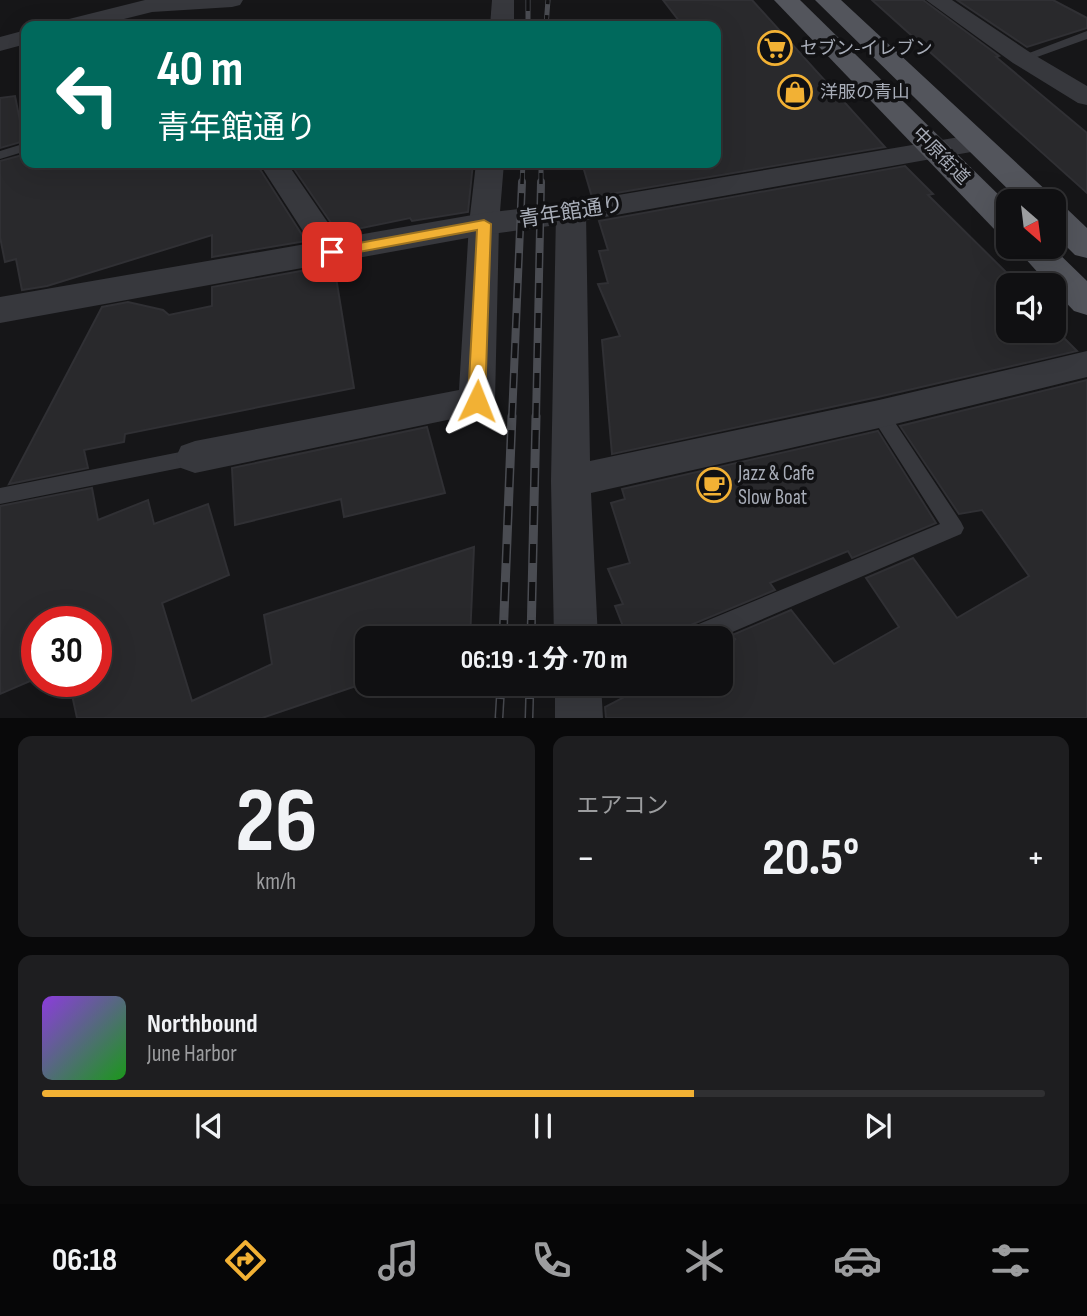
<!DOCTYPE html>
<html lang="ja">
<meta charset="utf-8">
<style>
:root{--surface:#101012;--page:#1e1e20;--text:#f1f3f6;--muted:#9c9d9f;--line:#303032;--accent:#f2b134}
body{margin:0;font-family:"Sofia Sans Condensed","Noto Sans JP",sans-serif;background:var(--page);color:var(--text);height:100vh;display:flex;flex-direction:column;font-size:26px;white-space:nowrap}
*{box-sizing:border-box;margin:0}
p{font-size:23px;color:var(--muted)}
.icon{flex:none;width:38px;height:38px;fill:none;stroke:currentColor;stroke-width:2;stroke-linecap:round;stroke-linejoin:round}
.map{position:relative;height:718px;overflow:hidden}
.drawer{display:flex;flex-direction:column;gap:18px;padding:18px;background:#09090a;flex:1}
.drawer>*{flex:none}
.banner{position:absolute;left:21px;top:21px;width:700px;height:147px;border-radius:14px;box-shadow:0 7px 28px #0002,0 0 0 2px var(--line);background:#00695c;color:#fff;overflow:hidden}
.needle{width:46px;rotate:152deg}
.fabs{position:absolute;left:996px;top:189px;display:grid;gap:14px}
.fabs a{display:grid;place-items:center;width:70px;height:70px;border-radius:14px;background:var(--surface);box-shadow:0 7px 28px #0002,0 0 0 2px var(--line);font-size:35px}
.speed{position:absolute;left:21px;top:606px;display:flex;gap:14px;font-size:35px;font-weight:700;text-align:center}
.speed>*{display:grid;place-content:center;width:91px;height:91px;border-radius:50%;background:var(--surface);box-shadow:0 7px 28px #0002,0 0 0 2px var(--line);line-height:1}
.speed .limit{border:10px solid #d22;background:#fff;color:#111}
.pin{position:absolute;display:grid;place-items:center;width:60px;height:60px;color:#fff;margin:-30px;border-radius:14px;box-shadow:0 4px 10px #0006}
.me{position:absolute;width:77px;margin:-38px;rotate:2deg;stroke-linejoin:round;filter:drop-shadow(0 0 5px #0008)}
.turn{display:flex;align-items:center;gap:24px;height:147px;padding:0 21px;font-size:32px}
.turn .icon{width:91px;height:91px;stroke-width:2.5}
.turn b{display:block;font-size:49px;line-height:60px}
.big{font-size:52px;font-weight:700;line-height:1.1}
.drawer .widget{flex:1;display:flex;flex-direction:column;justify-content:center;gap:10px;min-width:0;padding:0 24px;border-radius:14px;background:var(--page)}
.drawer .dial{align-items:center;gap:0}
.dial b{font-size:91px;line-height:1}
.song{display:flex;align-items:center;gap:21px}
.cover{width:84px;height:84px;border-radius:10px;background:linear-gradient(135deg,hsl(270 70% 55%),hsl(120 70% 35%))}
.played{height:7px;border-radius:4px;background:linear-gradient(90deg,var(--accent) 65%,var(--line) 65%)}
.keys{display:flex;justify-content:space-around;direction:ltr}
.heat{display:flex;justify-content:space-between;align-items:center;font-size:38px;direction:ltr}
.drawer .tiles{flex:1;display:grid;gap:18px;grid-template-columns:1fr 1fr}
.widget:last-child{grid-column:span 2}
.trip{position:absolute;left:355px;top:626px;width:378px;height:70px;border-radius:14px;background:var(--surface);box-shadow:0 7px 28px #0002,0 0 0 2px var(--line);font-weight:700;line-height:70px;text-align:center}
.tabs{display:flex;height:112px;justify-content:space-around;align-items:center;background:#060607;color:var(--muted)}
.tabs .icon{width:49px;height:49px}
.tabs .current{color:var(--accent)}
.tabs b{font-size:32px;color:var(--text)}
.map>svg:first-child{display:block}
.building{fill:#29292c;stroke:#303034;stroke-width:2}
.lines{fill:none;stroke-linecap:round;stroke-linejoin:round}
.service{fill:#37383d;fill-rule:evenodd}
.minor{fill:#37383d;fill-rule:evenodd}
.tertiary{fill:#37383d;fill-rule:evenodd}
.primary{fill:#53555c;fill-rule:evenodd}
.rail-far2-casing{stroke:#4a4c52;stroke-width:5}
.rail-far1-casing{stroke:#4a4c52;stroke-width:8}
.rail-casing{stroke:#4a4c52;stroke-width:9}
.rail-far2{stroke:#111113;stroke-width:3.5;stroke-dasharray:11;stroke-linecap:butt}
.rail-far1{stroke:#111113;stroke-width:5;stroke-dasharray:15;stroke-linecap:butt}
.rail{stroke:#111113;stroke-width:6;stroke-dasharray:19;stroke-linecap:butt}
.route{fill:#f2b134;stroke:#9d7322;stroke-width:2}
.labels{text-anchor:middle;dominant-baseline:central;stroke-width:7;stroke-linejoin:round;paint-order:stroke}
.far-poi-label{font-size:18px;fill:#a8adb8;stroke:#111113;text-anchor:start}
.far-street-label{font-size:18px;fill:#a8adb8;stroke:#111113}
.street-label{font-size:21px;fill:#a8adb8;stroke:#111113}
.poi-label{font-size:21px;fill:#a8adb8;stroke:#111113;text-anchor:start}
</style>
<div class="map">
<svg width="1087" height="718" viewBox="0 0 1087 718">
<rect width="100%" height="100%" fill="#161618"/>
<g class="building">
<path d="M663,0h89l133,147 -293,50 -10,-34h134v-137h-33z"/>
<path d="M872,0h51l76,56 -3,1 91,76v60z"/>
<path d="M957,0h96l34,18v10l-60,19z"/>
<path d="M15,96l9,45 -24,7v-50z"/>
<path d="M26,154v9h230l50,78 -94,16v-22l-165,51 -25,4 -6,-31 -11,3 -5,-25v-76z"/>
<path d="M290,163h183l-5,49 -56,9 -2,-3 -72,15z"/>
<path d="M905,166l28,28 -5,1 91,90h-11v46h46v-10l6,7 -5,1 22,22 -199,46 -266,57 -10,-114 18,-4 -22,-52 10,-1 -9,-32 9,-1 -9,-29z"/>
<path d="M334,265l20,123 -229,46 -1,8 -40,8 4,18 -79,16 93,-177 26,-5 35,8 6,5 43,-9v-19z"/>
<path d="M1087,380v338h-481l-1,-11 44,-23h72v-37l15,-8h-13l68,-29 43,54 65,-37 -33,-49 47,-20 44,60 72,-42 -47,-66 -23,4 -59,-88z"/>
<path d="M427,427l18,66 -101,24 -3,-18 -106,26 -3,-57z"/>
<path d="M878,431l58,92 -84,35 -4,-7 -78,32 5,7 -94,39 -4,10h-49l-13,-33 8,-2 -15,-35 22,-6 -19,-60 14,-4 -3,-10z"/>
<path d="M92,488l6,32 50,-20 6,24 54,-20 21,71 -67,28 30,98 80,-37 -8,-49 210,-68 -4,92h-102v43l-106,36h-185l-8,-37h27v-60h-59v57l-37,16v-188z"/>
</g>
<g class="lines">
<g class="service">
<path d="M1087,31v8l-61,22 -10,-3z"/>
<path d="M26,143v8l-26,8v-8z"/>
<path d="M879,407l7,2 75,113 3,6 -3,6 -245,105h-37l3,-8 258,-107 -70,-110 2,-5z"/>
<path d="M195,449l7,2 3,6 -3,6 -7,2 -195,39v-16z"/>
</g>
<g class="minor">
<path d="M145,0h98l-3,5 -8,2 -80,5 -56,14h-39l4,-5z"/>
<path d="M492,0h22v26h-24z"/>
<path d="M926,0h26l79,53 56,33v19l-9,-2 -65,-40z"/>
<path d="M26,30v14l-26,7v-14z"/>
<path d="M259,163h28l61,89 -5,7 -11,3 -11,-3z"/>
<path d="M476,163h28l-5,61 -4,177 -5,10 -295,62 -14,-5 -5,-11 5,-11 14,-5 264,-51 10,-166z"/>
<path d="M571,203l11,3 4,7 4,248 289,-61 208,-49v26l-208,51 -288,65 7,146h-44l-3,-158 5,-268 4,-7z"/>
<path d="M555,684h46l2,34h-48z"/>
</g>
<path class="tertiary" d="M977,134l11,3 4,6 -4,6 -417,74 -87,12 -484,88v-26l484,-84 87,-10z"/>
<g class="primary">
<path d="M774,0h26l208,204v30l-12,-3z"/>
<path d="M815,0h26l209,194 5,7 -1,3v-3h-34z"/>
<path d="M1054,204l12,4 21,20v30l-12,-3 -21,-21z"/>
<path d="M1015,247h37l35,34v34l-13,-4 -20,-21v-5h-5z"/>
</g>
<g class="rail-far2-casing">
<g id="rail-far2">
<path d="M528,0v26"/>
<path d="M546,26l2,-26"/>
<path d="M522,184l1,-21"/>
<path d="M541,184v-21"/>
</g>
</g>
<g class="rail-far1-casing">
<g id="rail-far1">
<path d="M512,418l10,-236"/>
<path d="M536,418l5,-236"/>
</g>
</g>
<g class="rail-casing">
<g id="rail">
<path d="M503,639l9,-223"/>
<path d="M531,639l5,-223"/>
<path d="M499,718l2,-34"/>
<path d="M529,718l1,-34"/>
</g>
</g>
<use href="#rail-far2" class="rail-far2"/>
<use href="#rail-far1" class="rail-far1"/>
<use href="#rail" class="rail"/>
</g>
<path class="route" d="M484,220l7,4 -6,177 -2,4h-12l-3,-4 9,-171 -145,27 -7,-5 7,-4z"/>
<defs>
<g id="supermarket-ring" transform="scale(1.75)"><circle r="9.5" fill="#111113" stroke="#f2b134" stroke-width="1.5"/><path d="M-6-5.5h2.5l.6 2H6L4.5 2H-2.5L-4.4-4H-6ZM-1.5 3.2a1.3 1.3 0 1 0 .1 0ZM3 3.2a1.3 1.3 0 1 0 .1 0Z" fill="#f2b134"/></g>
<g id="shop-ring" transform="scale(1.75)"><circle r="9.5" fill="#111113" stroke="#f2b134" stroke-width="1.5"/><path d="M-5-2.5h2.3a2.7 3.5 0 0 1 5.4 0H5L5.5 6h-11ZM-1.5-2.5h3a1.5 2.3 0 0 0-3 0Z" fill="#f2b134"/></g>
<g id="cafe-ring" transform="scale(1.75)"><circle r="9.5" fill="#111113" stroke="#f2b134" stroke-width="1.5"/><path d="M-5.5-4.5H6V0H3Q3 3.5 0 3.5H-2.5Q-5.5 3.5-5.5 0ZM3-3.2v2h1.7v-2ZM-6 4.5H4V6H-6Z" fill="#f2b134"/></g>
</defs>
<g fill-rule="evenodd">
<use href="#supermarket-ring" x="775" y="48"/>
<use href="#shop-ring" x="795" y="92"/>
<use href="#cafe-ring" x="714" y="485"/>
</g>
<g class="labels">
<g class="far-poi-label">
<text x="800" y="48">セブン-イレブン</text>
<text x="820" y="92">洋服の青山</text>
</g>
<g class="far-street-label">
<text transform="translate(941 156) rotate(45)">中原街道</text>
</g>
<g class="street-label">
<text transform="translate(571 212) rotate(-9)">青年館通り</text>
</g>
<g class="poi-label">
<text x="738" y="473">Jazz &amp; Cafe<tspan x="738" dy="24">Slow Boat</tspan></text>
</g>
</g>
</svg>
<div class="fabs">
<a><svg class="needle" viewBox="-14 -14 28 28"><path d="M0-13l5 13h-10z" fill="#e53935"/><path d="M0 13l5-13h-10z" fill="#9c9d9f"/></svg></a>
<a><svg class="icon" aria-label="sound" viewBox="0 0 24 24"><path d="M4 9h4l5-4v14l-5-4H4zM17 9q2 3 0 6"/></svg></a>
</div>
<div class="speed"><div class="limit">30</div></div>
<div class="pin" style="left:332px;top:252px;background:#d93025"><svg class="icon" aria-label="arrive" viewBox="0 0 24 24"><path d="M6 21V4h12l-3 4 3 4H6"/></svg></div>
<svg class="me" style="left:477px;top:401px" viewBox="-20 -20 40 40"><path d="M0-17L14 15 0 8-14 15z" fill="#f2b134" stroke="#fff" stroke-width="4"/></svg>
<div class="trip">06:19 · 1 分 · 70 m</div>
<div class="banner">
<div class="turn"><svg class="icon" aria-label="left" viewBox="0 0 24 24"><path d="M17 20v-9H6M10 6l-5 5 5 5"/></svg><div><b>40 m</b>青年館通り</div></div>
</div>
</div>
<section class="drawer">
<div class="tiles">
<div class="widget dial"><b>26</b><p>km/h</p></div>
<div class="widget"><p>エアコン</p>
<div class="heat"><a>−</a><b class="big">20.5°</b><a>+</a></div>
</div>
<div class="widget">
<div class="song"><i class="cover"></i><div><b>Northbound</b><p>June Harbor</p></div></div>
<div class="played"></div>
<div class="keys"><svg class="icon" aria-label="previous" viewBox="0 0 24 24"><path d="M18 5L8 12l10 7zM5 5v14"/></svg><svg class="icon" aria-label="pause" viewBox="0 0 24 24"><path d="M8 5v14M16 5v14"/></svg><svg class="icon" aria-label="next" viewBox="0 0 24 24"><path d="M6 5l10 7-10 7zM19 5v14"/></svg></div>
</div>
</div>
</section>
<nav class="tabs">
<b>06:18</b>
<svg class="icon current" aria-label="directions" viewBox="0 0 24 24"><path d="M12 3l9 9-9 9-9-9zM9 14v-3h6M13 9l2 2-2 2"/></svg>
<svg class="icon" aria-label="music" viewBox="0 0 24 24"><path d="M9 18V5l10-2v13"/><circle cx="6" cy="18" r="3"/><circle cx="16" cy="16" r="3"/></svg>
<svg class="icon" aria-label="phone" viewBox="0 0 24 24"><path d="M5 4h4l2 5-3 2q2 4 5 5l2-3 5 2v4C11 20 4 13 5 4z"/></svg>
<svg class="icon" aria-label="climate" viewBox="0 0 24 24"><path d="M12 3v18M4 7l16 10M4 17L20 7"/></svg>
<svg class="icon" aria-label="car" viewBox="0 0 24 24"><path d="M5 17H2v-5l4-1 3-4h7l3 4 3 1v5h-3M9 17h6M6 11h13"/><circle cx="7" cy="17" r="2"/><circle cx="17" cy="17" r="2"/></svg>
<svg class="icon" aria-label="filters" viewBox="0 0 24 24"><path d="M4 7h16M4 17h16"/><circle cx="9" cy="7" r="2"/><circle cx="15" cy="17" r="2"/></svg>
</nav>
